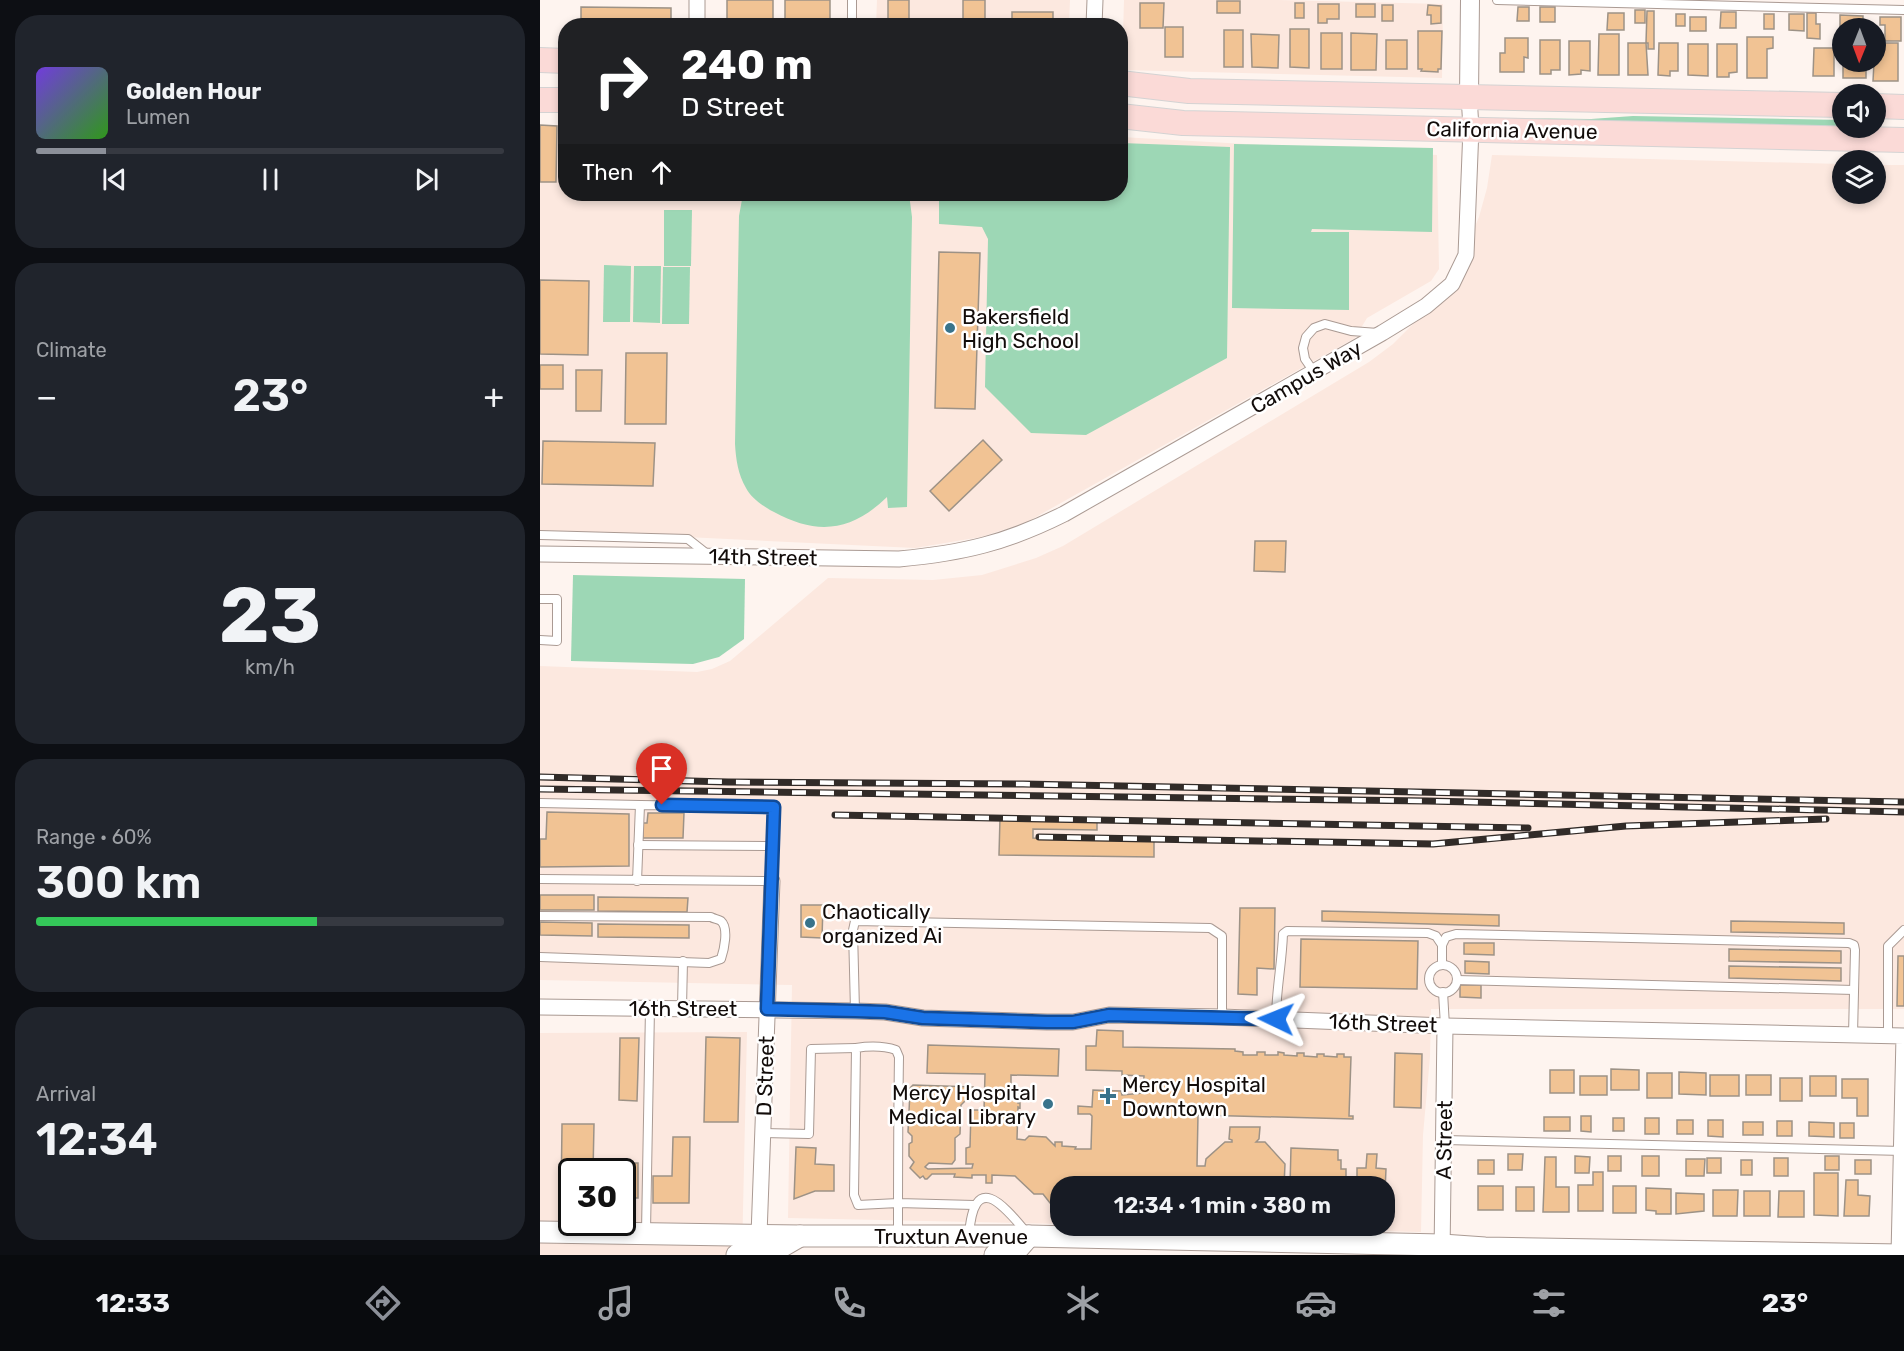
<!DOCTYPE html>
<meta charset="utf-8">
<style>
:root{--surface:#171b24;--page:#20242c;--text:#f1f3f6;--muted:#9ea1a6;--line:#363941;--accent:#8c9099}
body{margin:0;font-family:Rubik,sans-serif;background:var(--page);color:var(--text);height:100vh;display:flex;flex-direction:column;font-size:22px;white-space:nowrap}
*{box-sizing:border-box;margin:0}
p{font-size:20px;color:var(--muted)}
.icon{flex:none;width:33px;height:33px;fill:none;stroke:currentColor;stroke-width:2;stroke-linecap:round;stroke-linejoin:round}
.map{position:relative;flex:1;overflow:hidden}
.panel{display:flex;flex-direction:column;gap:15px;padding:15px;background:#0d0f14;width:540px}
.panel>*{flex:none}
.top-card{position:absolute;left:18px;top:18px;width:570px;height:183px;border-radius:24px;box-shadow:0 3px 9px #0003;background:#202124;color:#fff;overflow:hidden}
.needle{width:39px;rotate:181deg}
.fabs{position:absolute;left:1292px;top:18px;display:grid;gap:12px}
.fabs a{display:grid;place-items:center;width:54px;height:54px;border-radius:50%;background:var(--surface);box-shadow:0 3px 9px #0003;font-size:30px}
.speed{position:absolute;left:18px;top:1158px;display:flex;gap:12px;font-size:30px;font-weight:700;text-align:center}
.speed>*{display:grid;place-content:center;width:78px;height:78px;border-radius:50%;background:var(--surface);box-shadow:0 3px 9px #0003;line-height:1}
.speed .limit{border:3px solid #111;border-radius:9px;background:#fff;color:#111}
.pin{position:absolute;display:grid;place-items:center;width:51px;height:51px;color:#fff;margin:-62px -26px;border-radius:50% 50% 50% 0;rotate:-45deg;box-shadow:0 0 6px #0007}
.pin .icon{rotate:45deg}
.me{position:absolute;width:66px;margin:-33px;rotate:272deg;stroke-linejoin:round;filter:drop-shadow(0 0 4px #0008)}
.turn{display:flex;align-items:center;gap:21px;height:126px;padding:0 24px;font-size:27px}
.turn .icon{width:78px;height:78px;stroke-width:2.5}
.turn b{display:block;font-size:42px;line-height:51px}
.then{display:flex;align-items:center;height:57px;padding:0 24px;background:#0003;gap:12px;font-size:22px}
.big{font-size:45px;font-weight:600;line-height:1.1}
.panel .widget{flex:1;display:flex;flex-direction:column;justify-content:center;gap:9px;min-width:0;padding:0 21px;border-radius:24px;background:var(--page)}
.panel .dial{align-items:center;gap:0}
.dial b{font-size:78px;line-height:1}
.song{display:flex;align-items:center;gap:18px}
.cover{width:72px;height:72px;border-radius:9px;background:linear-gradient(135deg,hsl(260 70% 55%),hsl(110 70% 35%))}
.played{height:6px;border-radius:3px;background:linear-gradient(90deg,var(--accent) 15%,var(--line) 15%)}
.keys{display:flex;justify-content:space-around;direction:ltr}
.heat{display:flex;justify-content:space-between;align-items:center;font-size:33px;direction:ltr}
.charge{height:9px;border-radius:4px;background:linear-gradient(90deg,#34c759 60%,var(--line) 0)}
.trip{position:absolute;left:510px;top:1176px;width:345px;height:60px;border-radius:24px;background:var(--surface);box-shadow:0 3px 9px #0003;font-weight:600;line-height:60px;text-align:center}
.dock{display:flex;height:96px;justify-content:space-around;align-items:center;background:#090b0e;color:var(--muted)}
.dock .icon{width:42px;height:42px}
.dock .selected{color:var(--accent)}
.dock b{font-size:27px;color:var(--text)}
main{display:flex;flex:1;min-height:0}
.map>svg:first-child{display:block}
.built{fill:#fce8df;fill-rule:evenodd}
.green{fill:#9dd7b5}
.building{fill:#f1c394;stroke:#9d9286;stroke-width:1.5}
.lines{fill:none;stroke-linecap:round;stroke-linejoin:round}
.service-casing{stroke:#aa9a93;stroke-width:10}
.minor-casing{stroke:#aa9a93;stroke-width:17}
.tertiary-casing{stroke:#aa9a93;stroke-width:20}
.secondary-casing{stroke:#aa9a93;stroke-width:23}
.primary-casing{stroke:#d4d3d3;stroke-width:26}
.service{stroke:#fff;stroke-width:8}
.minor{stroke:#fff;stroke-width:15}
.tertiary{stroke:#fff;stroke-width:18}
.secondary{stroke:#fff;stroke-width:21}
.primary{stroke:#fbdad7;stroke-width:24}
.rail-casing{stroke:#312b28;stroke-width:7}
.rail{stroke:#fff;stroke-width:4.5;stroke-dasharray:14;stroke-linecap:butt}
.route-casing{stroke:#114b97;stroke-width:15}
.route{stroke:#1a73e8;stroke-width:10}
.poi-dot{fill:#38738b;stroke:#fff;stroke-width:2}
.labels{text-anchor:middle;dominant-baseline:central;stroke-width:5;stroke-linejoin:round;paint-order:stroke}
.street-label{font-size:21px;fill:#120c0a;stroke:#fff}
.poi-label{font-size:21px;fill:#120c0a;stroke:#fff;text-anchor:start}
</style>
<main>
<section class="panel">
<div class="widget">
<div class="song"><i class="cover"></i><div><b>Golden Hour</b><p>Lumen</p></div></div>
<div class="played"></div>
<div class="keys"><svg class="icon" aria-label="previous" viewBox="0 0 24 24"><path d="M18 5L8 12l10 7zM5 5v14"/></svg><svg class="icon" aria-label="pause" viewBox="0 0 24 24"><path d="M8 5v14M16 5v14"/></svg><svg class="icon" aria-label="next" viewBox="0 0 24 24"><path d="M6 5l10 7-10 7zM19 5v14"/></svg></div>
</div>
<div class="widget"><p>Climate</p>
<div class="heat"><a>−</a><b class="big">23°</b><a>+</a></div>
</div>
<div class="widget dial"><b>23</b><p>km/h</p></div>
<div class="widget"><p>Range · 60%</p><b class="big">300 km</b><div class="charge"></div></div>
<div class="widget"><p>Arrival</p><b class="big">12:34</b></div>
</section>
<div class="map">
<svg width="1364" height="1255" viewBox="0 0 1364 1255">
<rect width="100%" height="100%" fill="#fef4ef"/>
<g class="built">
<path d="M337,0h193l-1,25 -193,1z"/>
<path d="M584,0h154l165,4 -1,74 -320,-8z"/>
<path d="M0,125h25l1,69h554l1,-57 316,18 2,114 -8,12 -64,37 -12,20 -328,184 -46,15 -66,11 -375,-18z"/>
<path d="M952,155l350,9v30h33v-29h29v844h-473l-1,48 -7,78 -2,97 -279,-6h242v-40h-324v38l-272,-6 4,-233 -252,-5v-314l157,6 15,-3 18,-8 98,-83 105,2 49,-5 54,-17 27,-12 306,-184 24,-18 25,-25 19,-23 30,-51 12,-28 8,-29z"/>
<path d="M207,1032l-5,223h-202v-222zM32,1172h50v50h-50z"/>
</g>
<g class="green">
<path d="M1093,116l209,4v7l-209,-3 -42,-4 -93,-2 93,1z"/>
<path d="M581,143l109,4 -3,211 -141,77 -55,-2 -46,-46 3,-148 -6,-12 -43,-3v-30h181z"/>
<path d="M694,144l199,4 -1,84 -120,-3 -1,3h38v78l-117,-2z"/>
<path d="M203,194h166l3,23 -5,290 -19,1 -1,-11c-35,34 -69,39 -113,15 -10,-5 -23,-14 -28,-24 -8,-14 -10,-28 -11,-44l4,-228z"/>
<path d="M124,210h28l-1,56h-27z"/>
<path d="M64,265l27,1 -1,56h-27z"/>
<path d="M94,266h27l-1,57 -27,-1z"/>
<path d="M123,267h27l-1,57h-27z"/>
<path d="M33,575l172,4 -1,60 -25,18 -26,7 -122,-3z"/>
</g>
<g class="building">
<rect x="187" y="0" width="46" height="26"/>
<rect x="245" y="0" width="45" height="26"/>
<path d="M348,0h21v24h54v-24h22v26h-97z"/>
<rect x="677" y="1" width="23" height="12"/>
<path d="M600,3h24l-1,25h-23z"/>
<rect x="755" y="3" width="9" height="15"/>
<path d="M778,4h21v15h-12v4h-9z"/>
<rect x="816" y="4" width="19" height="13"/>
<rect x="842" y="5" width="11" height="16"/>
<path d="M888,5l13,1v17l-10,1v-9h-4z"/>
<path d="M41,7l90,1v18h-90z"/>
<path d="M978,7h11v14h-12z"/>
<rect x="1000" y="7" width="15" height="15"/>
<rect x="1095" y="10" width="10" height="13"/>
<path d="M1107,11h7v38h-6v-6h-2z"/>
<rect x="472" y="12" width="41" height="14"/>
<path d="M1181,12h15v16h-16z"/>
<path d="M1068,13h16v17h-17z"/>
<path d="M1267,13h9v11h4v15l-13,-1z"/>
<rect x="1136" y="14" width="9" height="12"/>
<rect x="1224" y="14" width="10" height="15"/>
<path d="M1249,14h15v17l-15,-1z"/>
<path d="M1300,15l23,1v12h-21l-2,2z"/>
<rect x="1150" y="17" width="16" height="14"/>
<path d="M1340,17h21v24h-16v-16h-5z"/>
<rect x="625" y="27" width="18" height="30"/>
<path d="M750,29h19v39l-19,-1z"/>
<rect x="684" y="30" width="19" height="37"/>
<path d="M878,31h24l-1,38h-3v3l-17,-1 1,-2h-4z"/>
<rect x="781" y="33" width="21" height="36"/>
<path d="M811,33l26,1 -1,36h-25z"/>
<path d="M711,34l28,1 -1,33 -26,-1z"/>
<path d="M1059,34h20v41h-21z"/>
<path d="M1207,37h26v11l-6,1v29h-20z"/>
<path d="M965,38h23v20l-4,-1v15h-24v-19h5z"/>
<rect x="846" y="40" width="21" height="29"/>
<path d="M1000,40h20v30h-9v4h-11z"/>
<path d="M1029,41h21v30l-9,-1v4l-12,1z"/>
<path d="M1088,43h18l2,32h-20z"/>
<path d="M1119,43h19v28h-8v5l-12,-1z"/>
<path d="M1335,43h23v38h-25z"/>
<path d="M1148,44h20v32l-20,-1z"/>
<path d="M1177,44h20v28l-8,1v4h-12z"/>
<path d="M1274,48h20v28h-21z"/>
<rect x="1303" y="62" width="23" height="16"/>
<path d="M0,125l17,1 -1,56h-16z"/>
<path d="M399,252l41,1 -5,156 -40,-1z"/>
<path d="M0,280l49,1 -1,74 -48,-1z"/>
<path d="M86,353h41l-1,71h-41z"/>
<rect x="0" y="365" width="23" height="24"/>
<path d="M36,370h26l-1,41h-25z"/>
<path d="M443,440l19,20 -53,51 -19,-20z"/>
<path d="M3,441l112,2 -2,43 -111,-2z"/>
<path d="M715,541h31l-1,31 -31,-1z"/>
<path d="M7,812l82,2v52l-89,1v-28h6z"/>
<path d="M108,813h36l-1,25h-40v-15h4z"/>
<path d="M460,818l97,1v11l-64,-1v9l121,2v17l-155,-2z"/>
<rect x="0" y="895" width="54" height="15"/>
<path d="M58,897l90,1 -1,14 -89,-1z"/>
<path d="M261,905h22l-1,33 -21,-1z"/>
<path d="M700,908h35l-1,61 -17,-1v27l-19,-1z"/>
<path d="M782,911l177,4v11l-177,-5z"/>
<path d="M1191,921l113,2v11l-113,-2z"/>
<path d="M0,922l52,1v13l-52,-1z"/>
<path d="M58,924l91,1v13l-91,-1z"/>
<path d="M761,939l117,2 -1,48 -117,-2z"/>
<path d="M924,943h30v12l-30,-1z"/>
<path d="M1189,949l112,2v12l-112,-2z"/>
<path d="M1358,956h6v50h-7z"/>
<path d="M925,961l24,1v12l-24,-1z"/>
<path d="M1189,966l112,2v13l-112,-3z"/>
<path d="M920,985h21v13l-21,-1z"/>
<path d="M557,1030l26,1v16l112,2v2l8,1v3h14v-3h8v3h13v-3l6,1v2l13,1v-3h7v3l13,1v-3h7v2l13,1v-3h7v3h7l-2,59h4v3l-155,-4 -1,51h8l1,-7 19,-17h7v-2l-3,-1 1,-12h30l-1,12 -3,3h9l20,22 -1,22h-90l1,-5h-18l-1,5h-2v-2h-6v-3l-93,-2 -5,1v6h-10v16l-10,1 -7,-9h-9l-19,-18 -23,-1v8h-6v-8h-14v3l-18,-1 1,-3h-23l-5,5h-2l-2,-3 -3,2 -10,-10 4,-6 -5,-6v-12l3,-2v-6l-4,-4 2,-41 -2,-1 5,-5 60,2v6l-12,12 -1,29 -5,4v22l-3,4 -23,-1 -4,4 3,2 44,-1 1,-4h-7v-16l4,-1 1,-37h13l1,-36 -58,-1 1,-28 131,4 -1,27 -47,-1v23l7,1v4h2v5l-2,-1 -1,32 8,1 4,-4 17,1 9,9v-4h7v4l14,1 -1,2h16l1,-33 -2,-2h-12v-8l14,1 1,-17 28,1 1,4 21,-2 1,-17 -22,-1v-4l-36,-1v-24h10z"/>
<path d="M166,1037l34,1 -2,84h-34z"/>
<path d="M80,1038h19l-2,63 -18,-1z"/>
<path d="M855,1053l27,1 -1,54 -27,-1z"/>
<path d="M1071,1069l28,1v20h-28z"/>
<rect x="1010" y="1070" width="24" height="23"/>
<path d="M1139,1072l27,1v22l-27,-1z"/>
<rect x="1107" y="1073" width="25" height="25"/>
<rect x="1170" y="1075" width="29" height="21"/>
<rect x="1206" y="1075" width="25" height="20"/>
<rect x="1040" y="1076" width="27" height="19"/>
<rect x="1270" y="1076" width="26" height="20"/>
<rect x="1240" y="1078" width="22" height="23"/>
<path d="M1302,1079h26v37h-11v-18h-15z"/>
<path d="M1041,1116h10v16l-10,-1z"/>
<rect x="1004" y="1117" width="26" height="14"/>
<rect x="1073" y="1118" width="11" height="13"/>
<rect x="1105" y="1118" width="14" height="16"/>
<rect x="1137" y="1120" width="16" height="14"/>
<path d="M1168,1120h15v17l-15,-1z"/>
<rect x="1237" y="1121" width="15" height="15"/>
<rect x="1203" y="1122" width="20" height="13"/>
<path d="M1269,1122l25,1v14l-25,-1z"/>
<rect x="1300" y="1123" width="14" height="15"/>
<path d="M22,1124h32l-1,48h-21v32l-11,-1z"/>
<path d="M133,1137h17l-1,66h-36v-27h19z"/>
<path d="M256,1147l20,1 -1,16 19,1v26h-19l-21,8z"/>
<path d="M751,1148l47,2v10h3v9h5v12h7v5h-63z"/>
<path d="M827,1154h10l-1,14 10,1 -1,22 -1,-5h-27v-18h9z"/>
<path d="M968,1154h15l-1,16h-14z"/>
<path d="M1035,1156l15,1 -1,16h-14z"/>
<rect x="1068" y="1156" width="13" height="15"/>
<rect x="1102" y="1156" width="17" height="20"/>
<rect x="1285" y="1156" width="14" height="14"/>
<path d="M1005,1157h11v30h13v25h-26z"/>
<rect x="1167" y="1158" width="14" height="15"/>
<rect x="1234" y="1158" width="14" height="18"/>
<path d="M1146,1159h19l-1,17h-18z"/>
<rect x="938" y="1160" width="16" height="14"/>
<rect x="1201" y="1160" width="11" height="15"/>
<rect x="1315" y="1160" width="16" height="14"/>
<path d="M77,1163h21v35h-16v-26h-5z"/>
<path d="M1053,1172h10v39h-25v-26h15z"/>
<path d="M1274,1173h24v43l-24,-1z"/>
<path d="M1306,1180h12v15l12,1 -1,20h-25z"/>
<rect x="938" y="1186" width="25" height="24"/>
<rect x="1073" y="1186" width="23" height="27"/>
<rect x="976" y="1187" width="18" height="24"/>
<path d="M1106,1188l25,1v25h-15v-3l-10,-1z"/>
<path d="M1173,1190h25l-1,26h-24z"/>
<rect x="1204" y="1191" width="26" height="25"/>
<path d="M1239,1191h25v26h-26z"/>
<path d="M1136,1193l28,1v17l-28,3z"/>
</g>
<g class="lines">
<g class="service-casing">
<g id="service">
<path d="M957,0l407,10"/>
<path d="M312,26v-26"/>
<path d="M774,372l-9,-13 -2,-11 3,-11 8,-9 11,-4 26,7 27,2"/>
<path d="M0,535l148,4 19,15"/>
<path d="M0,599h17v42l-17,-1"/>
<path d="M0,803l100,2"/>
<path d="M98,845l135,1"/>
<path d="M0,879l232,2 2,-74 -134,-2 -3,76"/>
<path d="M0,916l171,1c3,2 7,2 10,4 8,7 3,29 0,38l-12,4 -169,-6"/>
<path d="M902,965v-20l4,-8 10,-3 393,9 5,2 1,5 -2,85"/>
<circle cx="903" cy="979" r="14"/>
<path d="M917,980l397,10"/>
<path d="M903,992l2,34"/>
<path d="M142,1008l1,-47"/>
<path d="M315,1011l-2,-81 2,-9 355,7 12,8v81"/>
<path d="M736,1019c0,-28 6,-56 7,-85l4,-3 141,2 8,3 6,9"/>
<path d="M1348,1036v-90l16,-16"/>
<path d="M223,1133l46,1 2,-85 45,-1"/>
<path d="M905,1140l458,11"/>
<path d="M106,1231l4,-223"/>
<path d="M358,1235c0,-59 0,-118 1,-178l-3,-7c-12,-4 -27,-4 -40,-2l-2,147 4,10 40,-2 76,2"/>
<path d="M429,1235c5,-64 33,-32 57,-3"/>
</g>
</g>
<g class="minor-casing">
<g id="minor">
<path d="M157,26v-26"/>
<path d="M554,26l1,-26"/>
<path d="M0,554l359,5c64,-6 107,-16 165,-45l318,-181 44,-27 26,-22 14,-29 5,-127 -2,-32"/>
<path d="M0,1007l315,4 30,1 38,6 124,4h26l36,-7 113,2 223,9 459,10 -5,219"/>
<path d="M219,1235l13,-354"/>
<path d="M902,1254l3,-228"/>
</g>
</g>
<g class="tertiary-casing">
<path id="tertiary" d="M929,96l1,-96"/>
</g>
<g class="secondary-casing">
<g id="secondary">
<path d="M0,1232l261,4h228l413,9 43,3 416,7"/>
<path d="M197,1255l18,-11 4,-9"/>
<path d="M227,1255l33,-19"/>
<path d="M455,1255l20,-3 14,-16"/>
</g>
</g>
<g class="primary-casing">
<g id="primary">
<path d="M0,60l26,1"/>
<path d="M580,83l69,8 653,14"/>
<path d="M0,100h26"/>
<path d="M1335,106l29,1"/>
<path d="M580,116l63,7 721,17"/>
</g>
</g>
<use href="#service" class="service"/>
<use href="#minor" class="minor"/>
<use href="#tertiary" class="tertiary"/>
<use href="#secondary" class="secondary"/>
<use href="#primary" class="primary"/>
<g class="rail-casing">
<g id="rail">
<path d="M0,777l188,5 295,2 881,18"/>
<path d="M0,789l887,12 477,11"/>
<path d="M295,815l693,13"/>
<path d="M499,837l394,7 193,-18 200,-7"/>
</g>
</g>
<use href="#rail" class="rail"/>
</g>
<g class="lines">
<g class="route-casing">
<path id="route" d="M122,805l112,2 -7,202 88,2 30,1 38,6 124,4h26l36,-7 167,4"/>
</g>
<use href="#route" class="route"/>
</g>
<g class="poi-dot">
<circle cx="410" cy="328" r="6"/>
<circle cx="270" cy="923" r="6"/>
<path d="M565 1087h6v6h6v6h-6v6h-6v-6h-6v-6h6z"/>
<circle cx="508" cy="1104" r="6"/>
</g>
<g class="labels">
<g class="street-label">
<text transform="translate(972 130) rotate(1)">California Avenue</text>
<text transform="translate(766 377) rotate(-30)">Campus Way</text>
<text transform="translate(223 557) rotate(1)">14th Street</text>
<text x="143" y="1008">16th Street</text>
<text transform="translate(843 1023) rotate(2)">16th Street</text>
<text transform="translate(225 1076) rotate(-88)">D Street</text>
<text transform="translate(904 1140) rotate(-89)">A Street</text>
<text x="411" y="1236">Truxtun Avenue</text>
</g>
<g class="poi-label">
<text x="422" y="316">Bakersfield<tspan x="422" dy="24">High School</tspan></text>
<text x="282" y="911">Chaotically<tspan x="282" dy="24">organized Ai</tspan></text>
<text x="582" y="1084">Mercy Hospital<tspan x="582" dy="24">Downtown</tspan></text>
<text x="496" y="1092" text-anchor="end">Mercy Hospital<tspan x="496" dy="24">Medical Library</tspan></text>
</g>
</g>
</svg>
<div class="fabs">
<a><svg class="needle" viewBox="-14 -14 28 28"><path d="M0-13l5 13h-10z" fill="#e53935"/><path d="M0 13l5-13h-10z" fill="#9ea1a6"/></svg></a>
<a><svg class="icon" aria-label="sound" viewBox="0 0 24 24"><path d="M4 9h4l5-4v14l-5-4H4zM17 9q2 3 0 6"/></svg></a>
<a><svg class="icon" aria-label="layers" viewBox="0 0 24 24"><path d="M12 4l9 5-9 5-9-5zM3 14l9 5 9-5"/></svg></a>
</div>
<div class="speed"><div class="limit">30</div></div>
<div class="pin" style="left:122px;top:805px;background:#d93025"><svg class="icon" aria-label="arrive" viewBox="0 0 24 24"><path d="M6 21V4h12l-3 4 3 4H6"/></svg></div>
<svg class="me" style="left:736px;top:1019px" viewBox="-20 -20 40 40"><path d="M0-17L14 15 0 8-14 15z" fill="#1a73e8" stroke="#fff" stroke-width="4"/></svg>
<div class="trip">12:34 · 1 min · 380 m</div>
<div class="top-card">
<div class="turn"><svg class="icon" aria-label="right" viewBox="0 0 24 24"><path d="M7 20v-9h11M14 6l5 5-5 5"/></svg><div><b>240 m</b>D Street</div></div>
<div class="then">Then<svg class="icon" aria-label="ahead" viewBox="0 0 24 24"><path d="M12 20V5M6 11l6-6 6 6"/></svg></div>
</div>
</div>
</main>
<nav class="dock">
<b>12:33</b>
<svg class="icon selected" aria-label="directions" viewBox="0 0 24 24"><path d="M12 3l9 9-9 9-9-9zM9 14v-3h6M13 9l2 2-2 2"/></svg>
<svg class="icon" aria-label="music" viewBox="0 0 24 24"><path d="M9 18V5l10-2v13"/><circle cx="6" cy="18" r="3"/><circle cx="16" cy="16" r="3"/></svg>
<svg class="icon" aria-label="phone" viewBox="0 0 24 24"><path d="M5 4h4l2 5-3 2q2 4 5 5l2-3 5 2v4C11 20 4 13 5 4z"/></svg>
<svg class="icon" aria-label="climate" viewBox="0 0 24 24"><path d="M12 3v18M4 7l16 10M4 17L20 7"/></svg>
<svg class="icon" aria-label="car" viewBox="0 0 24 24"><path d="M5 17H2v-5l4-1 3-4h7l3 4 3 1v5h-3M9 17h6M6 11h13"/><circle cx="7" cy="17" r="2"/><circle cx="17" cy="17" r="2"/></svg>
<svg class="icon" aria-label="filters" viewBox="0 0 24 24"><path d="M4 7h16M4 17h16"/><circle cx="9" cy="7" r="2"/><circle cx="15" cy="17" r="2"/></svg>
<b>23°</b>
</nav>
